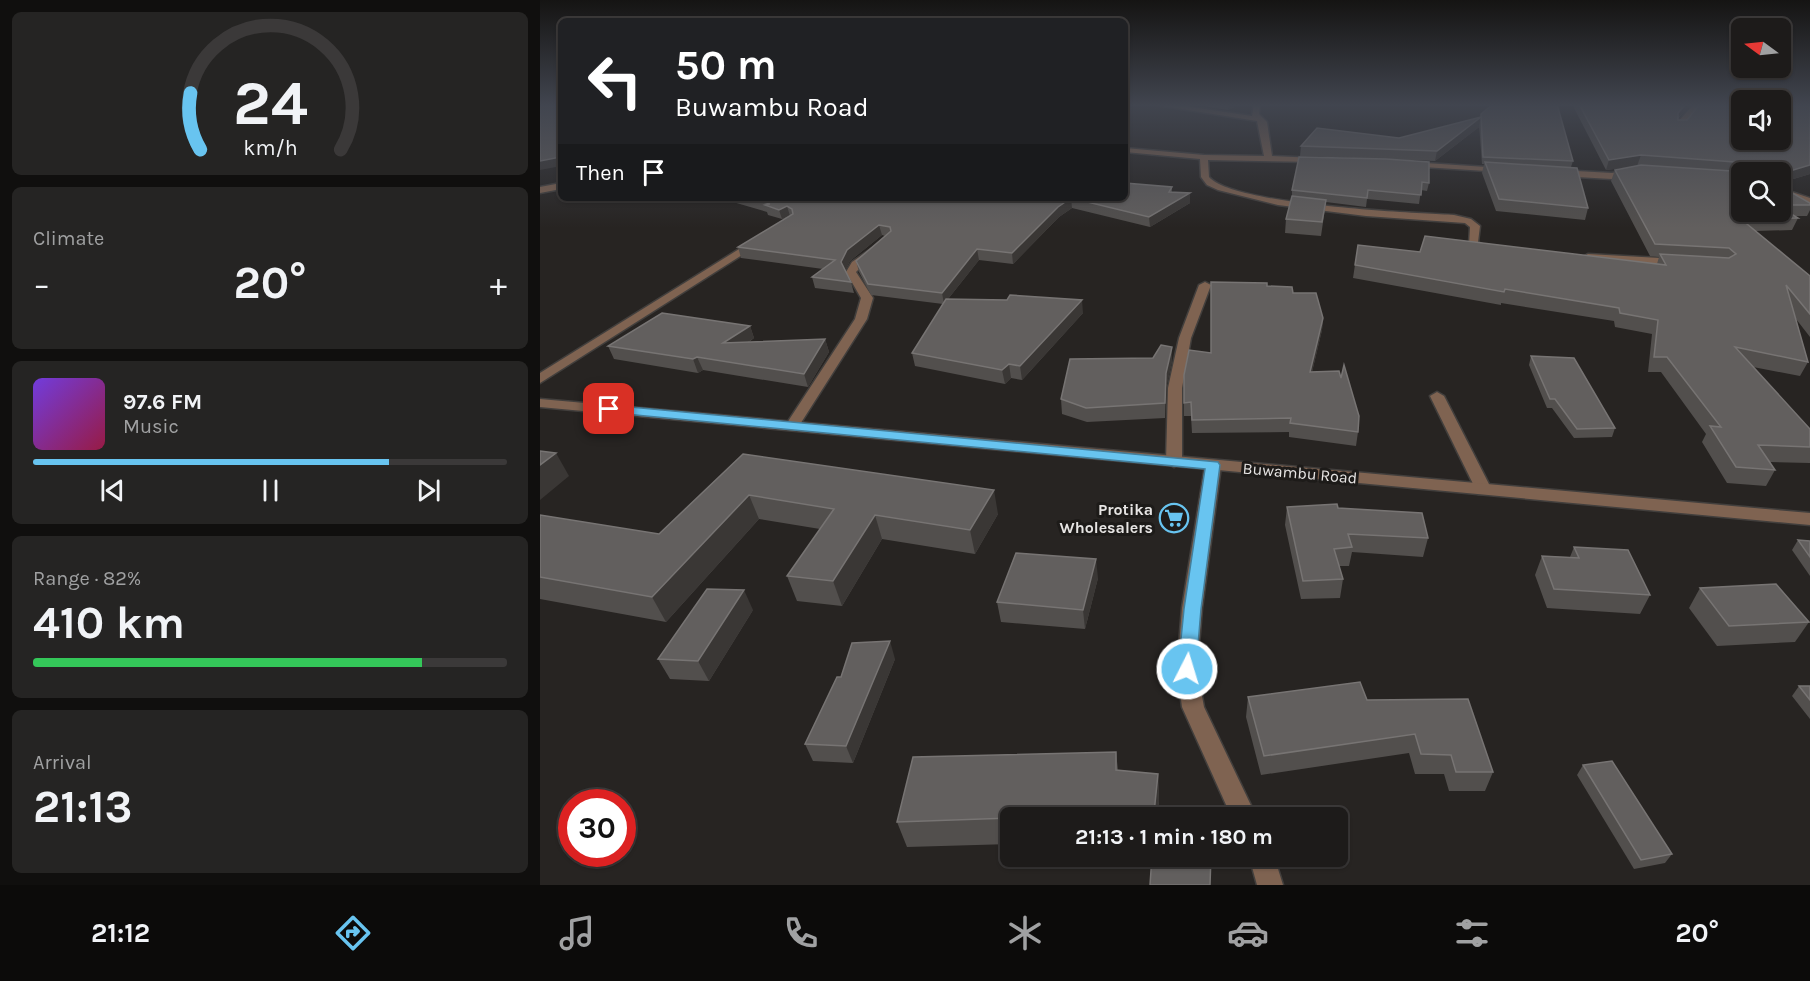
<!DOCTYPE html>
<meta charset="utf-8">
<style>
:root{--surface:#1d1b1a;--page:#252423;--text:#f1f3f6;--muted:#a0a1a2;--line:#3b3939;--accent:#68c4f0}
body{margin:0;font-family:Karla,sans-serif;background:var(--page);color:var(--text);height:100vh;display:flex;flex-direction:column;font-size:22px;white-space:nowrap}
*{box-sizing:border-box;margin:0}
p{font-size:20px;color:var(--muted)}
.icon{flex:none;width:33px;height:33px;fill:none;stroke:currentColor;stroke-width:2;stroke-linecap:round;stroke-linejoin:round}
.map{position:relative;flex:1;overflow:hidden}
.panel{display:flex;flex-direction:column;gap:12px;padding:12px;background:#100f0e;width:540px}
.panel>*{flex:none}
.banner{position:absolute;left:18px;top:18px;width:570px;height:183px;border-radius:9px;box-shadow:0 2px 4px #0004,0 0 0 2px var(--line);background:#202124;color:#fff;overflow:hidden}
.needle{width:39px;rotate:285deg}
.controls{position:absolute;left:1191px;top:18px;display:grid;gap:12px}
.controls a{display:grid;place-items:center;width:60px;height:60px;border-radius:9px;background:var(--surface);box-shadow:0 2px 4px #0004,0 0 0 2px var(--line);font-size:30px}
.speed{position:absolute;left:18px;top:789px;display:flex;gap:12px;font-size:30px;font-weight:700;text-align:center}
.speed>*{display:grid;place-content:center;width:78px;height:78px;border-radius:50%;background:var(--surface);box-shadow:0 2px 4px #0004,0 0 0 2px var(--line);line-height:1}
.speed .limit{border:9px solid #d22;background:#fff;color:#111}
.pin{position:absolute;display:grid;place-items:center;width:51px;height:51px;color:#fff;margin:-26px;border-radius:12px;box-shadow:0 3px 9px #0006}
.me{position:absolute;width:66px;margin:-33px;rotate:5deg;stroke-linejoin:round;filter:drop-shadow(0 0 4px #0008)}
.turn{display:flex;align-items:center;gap:21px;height:126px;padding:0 18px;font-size:27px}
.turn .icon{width:78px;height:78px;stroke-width:2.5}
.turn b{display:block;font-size:42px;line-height:51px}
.then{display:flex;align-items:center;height:57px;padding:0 18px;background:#0003;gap:12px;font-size:22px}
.big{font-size:45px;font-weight:700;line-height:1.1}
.panel .tile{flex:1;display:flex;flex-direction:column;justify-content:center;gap:9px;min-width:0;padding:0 21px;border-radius:9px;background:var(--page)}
.panel .dial{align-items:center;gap:0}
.dial svg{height:156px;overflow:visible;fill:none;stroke:var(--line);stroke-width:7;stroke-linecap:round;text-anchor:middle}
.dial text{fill:var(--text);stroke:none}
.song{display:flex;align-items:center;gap:18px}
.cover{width:72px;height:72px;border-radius:9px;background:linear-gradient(135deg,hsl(260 70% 55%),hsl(340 70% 35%))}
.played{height:6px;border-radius:3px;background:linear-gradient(90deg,var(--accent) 75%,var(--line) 75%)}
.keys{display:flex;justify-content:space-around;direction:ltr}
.heat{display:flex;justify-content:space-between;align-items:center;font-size:33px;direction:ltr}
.charge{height:9px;border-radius:4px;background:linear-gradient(90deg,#34c759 82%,var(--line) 0)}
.trip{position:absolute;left:460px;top:807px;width:348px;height:60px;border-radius:9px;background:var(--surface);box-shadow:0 2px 4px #0004,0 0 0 2px var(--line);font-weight:700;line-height:60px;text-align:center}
.tabs{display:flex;height:96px;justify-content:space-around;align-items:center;background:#0c0b0a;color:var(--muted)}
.tabs .icon{width:42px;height:42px}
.tabs .current{color:var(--accent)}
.tabs b{font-size:27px;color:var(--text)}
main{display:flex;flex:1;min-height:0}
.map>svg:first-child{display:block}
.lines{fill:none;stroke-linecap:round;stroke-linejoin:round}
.minor-casing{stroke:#423f3d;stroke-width:3}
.tertiary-casing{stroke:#423f3d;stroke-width:3}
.minor{fill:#7f6351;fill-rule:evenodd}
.tertiary{fill:#7f6351;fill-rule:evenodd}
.wall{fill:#524f4d}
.shaded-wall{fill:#3a3735}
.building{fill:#625f5e;stroke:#777473;stroke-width:1.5}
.route{fill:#68c4f0;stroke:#447f9c;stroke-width:1.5}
.labels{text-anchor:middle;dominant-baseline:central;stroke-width:6;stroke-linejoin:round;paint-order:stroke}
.street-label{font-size:16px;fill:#e7e5e4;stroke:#1d1b19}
.poi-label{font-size:16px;font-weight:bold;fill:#e7e5e4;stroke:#1d1b19;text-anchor:end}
</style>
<main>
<section class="panel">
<div class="tile dial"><svg viewBox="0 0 100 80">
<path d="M14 69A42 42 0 1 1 86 69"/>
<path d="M14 69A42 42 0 0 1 9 40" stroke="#68c4f0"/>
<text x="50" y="56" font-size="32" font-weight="700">24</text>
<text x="50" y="72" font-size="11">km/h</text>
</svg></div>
<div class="tile"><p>Climate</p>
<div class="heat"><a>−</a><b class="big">20°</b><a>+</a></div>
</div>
<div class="tile">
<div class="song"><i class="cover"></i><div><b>97.6 FM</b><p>Music</p></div></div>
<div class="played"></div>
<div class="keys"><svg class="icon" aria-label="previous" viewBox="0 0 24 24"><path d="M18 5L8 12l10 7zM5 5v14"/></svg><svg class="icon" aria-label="pause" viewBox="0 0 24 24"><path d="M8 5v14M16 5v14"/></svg><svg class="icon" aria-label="next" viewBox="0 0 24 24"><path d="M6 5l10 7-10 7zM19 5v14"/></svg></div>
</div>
<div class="tile"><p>Range · 82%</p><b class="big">410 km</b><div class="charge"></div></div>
<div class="tile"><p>Arrival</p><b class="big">21:13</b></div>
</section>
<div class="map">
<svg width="1270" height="885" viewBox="0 0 1270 885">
<rect width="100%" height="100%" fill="#272422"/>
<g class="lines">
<g class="minor-casing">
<g id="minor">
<path d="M610,104h21l81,12 2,-12h6l-1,10 8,8 5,34 45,2 4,2 -4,2 -109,-2 1,17c25,28 203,36 245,38l17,4 9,7 -2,16 17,9 -5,3 -21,-9 1,-18 -5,-4 -99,-7 -88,-11 -60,-15 -11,-5 -6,-8 -1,-18 -75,-7v-4l79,7 60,1 -7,-35z"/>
<path d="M1154,104h7l-19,24h-6v-4z"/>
<path d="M870,162l92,6 4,2 -4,2 -95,-6v-4z"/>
<path d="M1091,169l4,3 -1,2 -22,5 -53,-3 -4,-3 4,-3 53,3z"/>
<path d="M21,183v6l-21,4v-6z"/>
<path d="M1240,188l30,10v6l-30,-10z"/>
<path d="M212,241l9,2 -221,140v-10z"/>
<path d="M331,249l5,3 -20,20 17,26 -6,21 -70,110h-10l-2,-3 70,-107 6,-21 -15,-26 6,-10z"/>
<path d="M1048,254l90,5 5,3 -5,3 -94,-6 -1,-2z"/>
<path d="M665,282l6,3 -20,53 -9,50v74l-8,5 -8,-5 2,-74 11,-50 20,-53z"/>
<path d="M897,392l7,4 48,94 -2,4h-12l-2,-4 -46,-94z"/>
<path d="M673,461l8,5 -19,142 -5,61 7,38 53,111h-25l-50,-111 -5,-38 5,-61 23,-142z"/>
<path d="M709,856h25l9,29h-26z"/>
</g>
</g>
<g class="tertiary-casing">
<path id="tertiary" d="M0,399l1270,114v12l-1270,-118z"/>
</g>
<use href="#minor" class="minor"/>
<use href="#tertiary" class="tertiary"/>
</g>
<g class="wall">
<path d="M650,104h51l-13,6z"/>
<path d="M1032,104h119l-13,15v1h9l123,-16v70l-30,9v-11h-38l38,40v-26l30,17v7l-3,6h-12l3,2 -6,12 -37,1 55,45v61l-14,-18 12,43 -8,14 -47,-9 57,62v34l-41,-1 6,8 -9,16 -39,-3 -25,-41 4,-8 -45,-62h-13l4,-38 -37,-7 -1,-6 -113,-18v2l-148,-27 5,-33 62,7 237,12 2,-7 -9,-1 -39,-75 4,-11 23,-4 -32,4z"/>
<path d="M941,114l92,47 -2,6 17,41 -3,12 -89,-9 -14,-38 2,-9h-2l-3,-40v3l-44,34 -135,-5 1,-10 98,-8 81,-20z"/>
<path d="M759,157l130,26 -2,8 -6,-1 -2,14 -52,-5 -1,8 -40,-5 -5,34 -36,-3 1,-14 6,-21v-8z"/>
<path d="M632,187v5l18,1v10l-40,24 -78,-19 -13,9 -46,47 -34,-4 -31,39 135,14 -61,67 -11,-2 -6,6 -90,-18 -3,-13 31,-49 -72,-9 -12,-23 -3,-11 29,-25 -3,-1 -32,26 -5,10 6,11 3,11 -39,-5 -3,-11 11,-8 -82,-11 -3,-11 48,-29 -4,1 -14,-4 -1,-3 -34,-10 -1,-4h393z"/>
<path d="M727,286l26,7 30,25 -1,12 -10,42 29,6 17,54 -2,14 -67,-9v-5l-97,1 -1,-17h-7v-41l26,-22z"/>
<path d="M210,326l4,12 -5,4 76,-3 4,13 -21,35 -105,-17 -5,3 -84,-14 -6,-13z"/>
<path d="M991,356l84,72 -3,9 -38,1 -22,-30h-5l-18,-43z"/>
<path d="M632,361l-6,27 -1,30 -78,4 -25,-8 -1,-15z"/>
<path d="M203,454l255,60 -23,40 -93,-15 -40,67 -45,-5 -10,-25 33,-47 -61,-10 -93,103 -126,-23v-84l119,19z"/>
<path d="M747,507l51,1 90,30 -5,19 -71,-5 -3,14h-10l4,13 -3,19 -39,1 -16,-74z"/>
<path d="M1258,540l12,1v35l-18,-26z"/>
<path d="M1034,547l76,48 -10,19 -93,-6 -12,-33 7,-19 28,1z"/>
<path d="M558,578l-13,51 -84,-7 -4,-20z"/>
<path d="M1160,588l109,34 -14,20 -78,4 -28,-38z"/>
<path d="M213,610l-44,71 -39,-2 -12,-20z"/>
<path d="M355,659l-42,104 -40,-2 -8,-17 36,-67z"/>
<path d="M1259,686h11v33l-18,-23z"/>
<path d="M708,697l119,3 126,72 -8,19h-36l-5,-17h-29l-6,-21 -148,22 -15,-58z"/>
<path d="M576,752l2,18 40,4 1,27 -2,17h-146v26l-104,3 -10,-25z"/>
<path d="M1043,765l89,89 -7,9 -31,6 -57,-94z"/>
</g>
<g class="shaded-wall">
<path d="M689,104h12l-13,6z"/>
<path d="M1146,104h5l-17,18 4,-9z"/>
<path d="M941,117l-2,10 -44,34 2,-10z"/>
<path d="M1101,155l-4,11 -31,4 3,-10z"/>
<path d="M21,157v9l-21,4v-9z"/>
<path d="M1270,165v9l-30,9v-9z"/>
<path d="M650,193v10l-40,24 -1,-10z"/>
<path d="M531,198l1,10 -13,9 -46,47 -1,-11 46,-46z"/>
<path d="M247,206l3,10 -8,3 -3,-9z"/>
<path d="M339,225l3,10 -32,26 -6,12 -3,-11 6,-12z"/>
<path d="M437,249l2,11 -35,44 -2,-11z"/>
<path d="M542,300l1,13 -61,67 -2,-14z"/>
<path d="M783,318l-1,12 -13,55 1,-13z"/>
<path d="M210,326l4,12 -26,17 -5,-12z"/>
<path d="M285,339l4,13 -21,35 -4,-13z"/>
<path d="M632,347v14l-6,27 -1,30 1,-45z"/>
<path d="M157,357l6,13 -5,3 -5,-14z"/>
<path d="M469,364l2,14 -6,6 -3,-14z"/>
<path d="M16,453l13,23 -29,24v-35z"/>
<path d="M454,490l4,24 -23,40 -5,-24z"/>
<path d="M209,495l10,24 -93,103 -14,-25z"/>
<path d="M335,515l7,24 -40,67 -9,-25z"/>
<path d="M556,559l2,19 -13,51 -2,-19z"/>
<path d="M204,590l9,20 -44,71 -11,-20z"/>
<path d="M350,641l5,18 -42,104 -7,-17z"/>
<path d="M618,774l1,27 -2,17h-3z"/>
</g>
<g class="building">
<path d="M0,104h21v53l-21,4z"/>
<path d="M953,104h64l16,57 -90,-4 -2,-43z"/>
<path d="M1039,104h107l-8,9v7h9l13,-16h42v36h38v-36h30v61l-30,9v-2h-38v40h38v-5l18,11 -57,1 69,57v38l-24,-29 22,77 -73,-15 75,82v18l-52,-2 17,25 -39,-3 -26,-41 11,1 -54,-70h-13l4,-37 -38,-7 -1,-5 -114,-19 -1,3 -149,-27 3,-20 62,7 5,-16 241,29 -6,-11 69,4 7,-4 -7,-6 -74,-4 -40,-74 26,-5 106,7 2,-2 -1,-7 -107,-8 -32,5z"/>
<path d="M941,117l-44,34 -136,-5 16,-18 82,10z"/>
<path d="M759,157l87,2 43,3v21l-7,-1 -1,13 -53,-5 -1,8 -75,-8z"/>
<path d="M945,162l92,6 11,40 -89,-9z"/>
<path d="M585,183l47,4 -3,5 21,1 -41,24 -78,-19h54z"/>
<path d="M1240,186l30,17v2h-30z"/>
<path d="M752,196l34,4 -4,22 -36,-3z"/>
<path d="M209,198h322l-13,9 -46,46 -35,-4 -35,44 -74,-9 -12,-23 35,-30 -1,-4 -11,-2 -32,25 -6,12 10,20 -39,-5 23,-17 -97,-13 55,-33 -1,-5 -5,-3 -8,4 -14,-5 5,-1z"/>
<path d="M671,282l56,1v3l25,1 1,6h23l7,25 -13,54 29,-1 2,7 3,-13 15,51 -1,16 -68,-9 1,-5 -99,2 -1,-18 -7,1v-28l5,-25 22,3z"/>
<path d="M470,295l72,5 -62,66 -11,-2 -7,6 -90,-17 34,-54 61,1z"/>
<path d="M122,313l88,13 -27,17 102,-4 -21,35 -107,-17 -4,2 -85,-13z"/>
<path d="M621,345l11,2 -6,26 -1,30 -79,5 -25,-9 9,-40 83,-1z"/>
<path d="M991,356l43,2 41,70 -38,1 -22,-30h-5z"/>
<path d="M0,451l16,2 -16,12z"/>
<path d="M203,454l251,36 -24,40 -95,-15 -42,66 -46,-5 47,-67 -85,-14 -97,102 -112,-20v-62l119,19z"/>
<path d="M797,504l1,4 84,5 6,25 -80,-4 4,13 -18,2 9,30 -40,2 -16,-74z"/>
<path d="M1258,540l12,1v16z"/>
<path d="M1034,547l54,3 22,45 -96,-6 -12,-33 37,2z"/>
<path d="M476,553l80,6 -13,51 -86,-8z"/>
<path d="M1236,584l33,38 -80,4 -29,-38z"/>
<path d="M167,589l37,1 -46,71 -40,-2z"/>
<path d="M350,641l-44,105 -41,-2 32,-67h4l11,-34z"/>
<path d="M820,682l7,18 101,-1 25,73h-37l-5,-17 -30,-1 -6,-20 -151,22 -16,-59z"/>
<path d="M1259,686h11v14z"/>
<path d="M576,752v18l42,4 -4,39 -257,9 16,-65z"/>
<path d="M1072,761l60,93 -31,6 -58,-95z"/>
<path d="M612,856h59l-1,29h-60z"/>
</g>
<linearGradient id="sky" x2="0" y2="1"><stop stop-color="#151413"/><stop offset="0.46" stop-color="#41454f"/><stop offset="1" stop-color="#41454f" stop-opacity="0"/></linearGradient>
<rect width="1270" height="228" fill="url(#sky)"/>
<path class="route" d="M69,405l609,57 2,3 -19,144 -5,60 -2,6 -7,2 -7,-2 -2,-6 6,-60 21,-140 -601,-57 -2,-3 2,-2z"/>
<defs>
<g id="supermarket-ring" transform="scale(1.5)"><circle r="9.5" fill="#1d1b19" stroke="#68c4f0" stroke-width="1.5"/><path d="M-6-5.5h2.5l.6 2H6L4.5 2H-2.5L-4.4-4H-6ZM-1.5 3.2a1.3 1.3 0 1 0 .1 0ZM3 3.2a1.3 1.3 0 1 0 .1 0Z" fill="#68c4f0"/></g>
</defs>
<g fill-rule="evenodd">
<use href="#supermarket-ring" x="634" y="518"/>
</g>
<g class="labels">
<g class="street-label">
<text transform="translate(760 473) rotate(5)">Buwambu Road</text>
</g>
<g class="poi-label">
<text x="613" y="509">Protika<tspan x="613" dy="18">Wholesalers</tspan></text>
</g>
</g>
</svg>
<div class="controls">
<a><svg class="needle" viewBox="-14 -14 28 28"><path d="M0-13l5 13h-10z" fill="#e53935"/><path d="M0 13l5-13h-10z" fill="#a0a1a2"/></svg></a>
<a><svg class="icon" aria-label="sound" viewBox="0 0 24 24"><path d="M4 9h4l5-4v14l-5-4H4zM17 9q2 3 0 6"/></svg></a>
<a><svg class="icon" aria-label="search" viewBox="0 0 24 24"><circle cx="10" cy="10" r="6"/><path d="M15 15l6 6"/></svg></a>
</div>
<div class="speed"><div class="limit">30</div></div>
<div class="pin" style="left:69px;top:409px;background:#d93025"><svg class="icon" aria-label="arrive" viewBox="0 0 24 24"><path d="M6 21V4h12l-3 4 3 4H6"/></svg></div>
<svg class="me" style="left:647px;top:669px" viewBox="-20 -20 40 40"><circle r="17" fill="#68c4f0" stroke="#fff" stroke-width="3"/><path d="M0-11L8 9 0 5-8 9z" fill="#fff"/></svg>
<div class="trip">21:13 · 1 min · 180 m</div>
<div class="banner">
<div class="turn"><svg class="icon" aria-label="left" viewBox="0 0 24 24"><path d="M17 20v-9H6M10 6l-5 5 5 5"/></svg><div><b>50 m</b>Buwambu Road</div></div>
<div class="then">Then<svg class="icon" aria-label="arrive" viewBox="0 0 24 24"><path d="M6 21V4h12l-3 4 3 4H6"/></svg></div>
</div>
</div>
</main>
<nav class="tabs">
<b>21:12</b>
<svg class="icon current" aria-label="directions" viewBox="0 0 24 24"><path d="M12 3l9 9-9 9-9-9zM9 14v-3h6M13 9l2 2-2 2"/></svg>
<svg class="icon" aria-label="music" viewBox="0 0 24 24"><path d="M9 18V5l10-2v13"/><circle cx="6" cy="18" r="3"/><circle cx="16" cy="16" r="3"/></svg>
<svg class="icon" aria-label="phone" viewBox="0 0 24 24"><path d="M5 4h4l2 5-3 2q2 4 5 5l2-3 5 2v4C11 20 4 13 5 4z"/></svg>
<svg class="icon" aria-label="climate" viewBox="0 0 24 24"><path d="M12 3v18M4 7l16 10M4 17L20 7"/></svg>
<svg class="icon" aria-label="car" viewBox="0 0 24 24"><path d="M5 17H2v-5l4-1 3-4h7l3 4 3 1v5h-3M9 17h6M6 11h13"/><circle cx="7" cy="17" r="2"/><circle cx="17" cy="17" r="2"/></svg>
<svg class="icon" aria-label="filters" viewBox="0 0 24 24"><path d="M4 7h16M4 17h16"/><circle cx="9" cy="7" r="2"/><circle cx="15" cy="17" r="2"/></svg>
<b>20°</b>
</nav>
